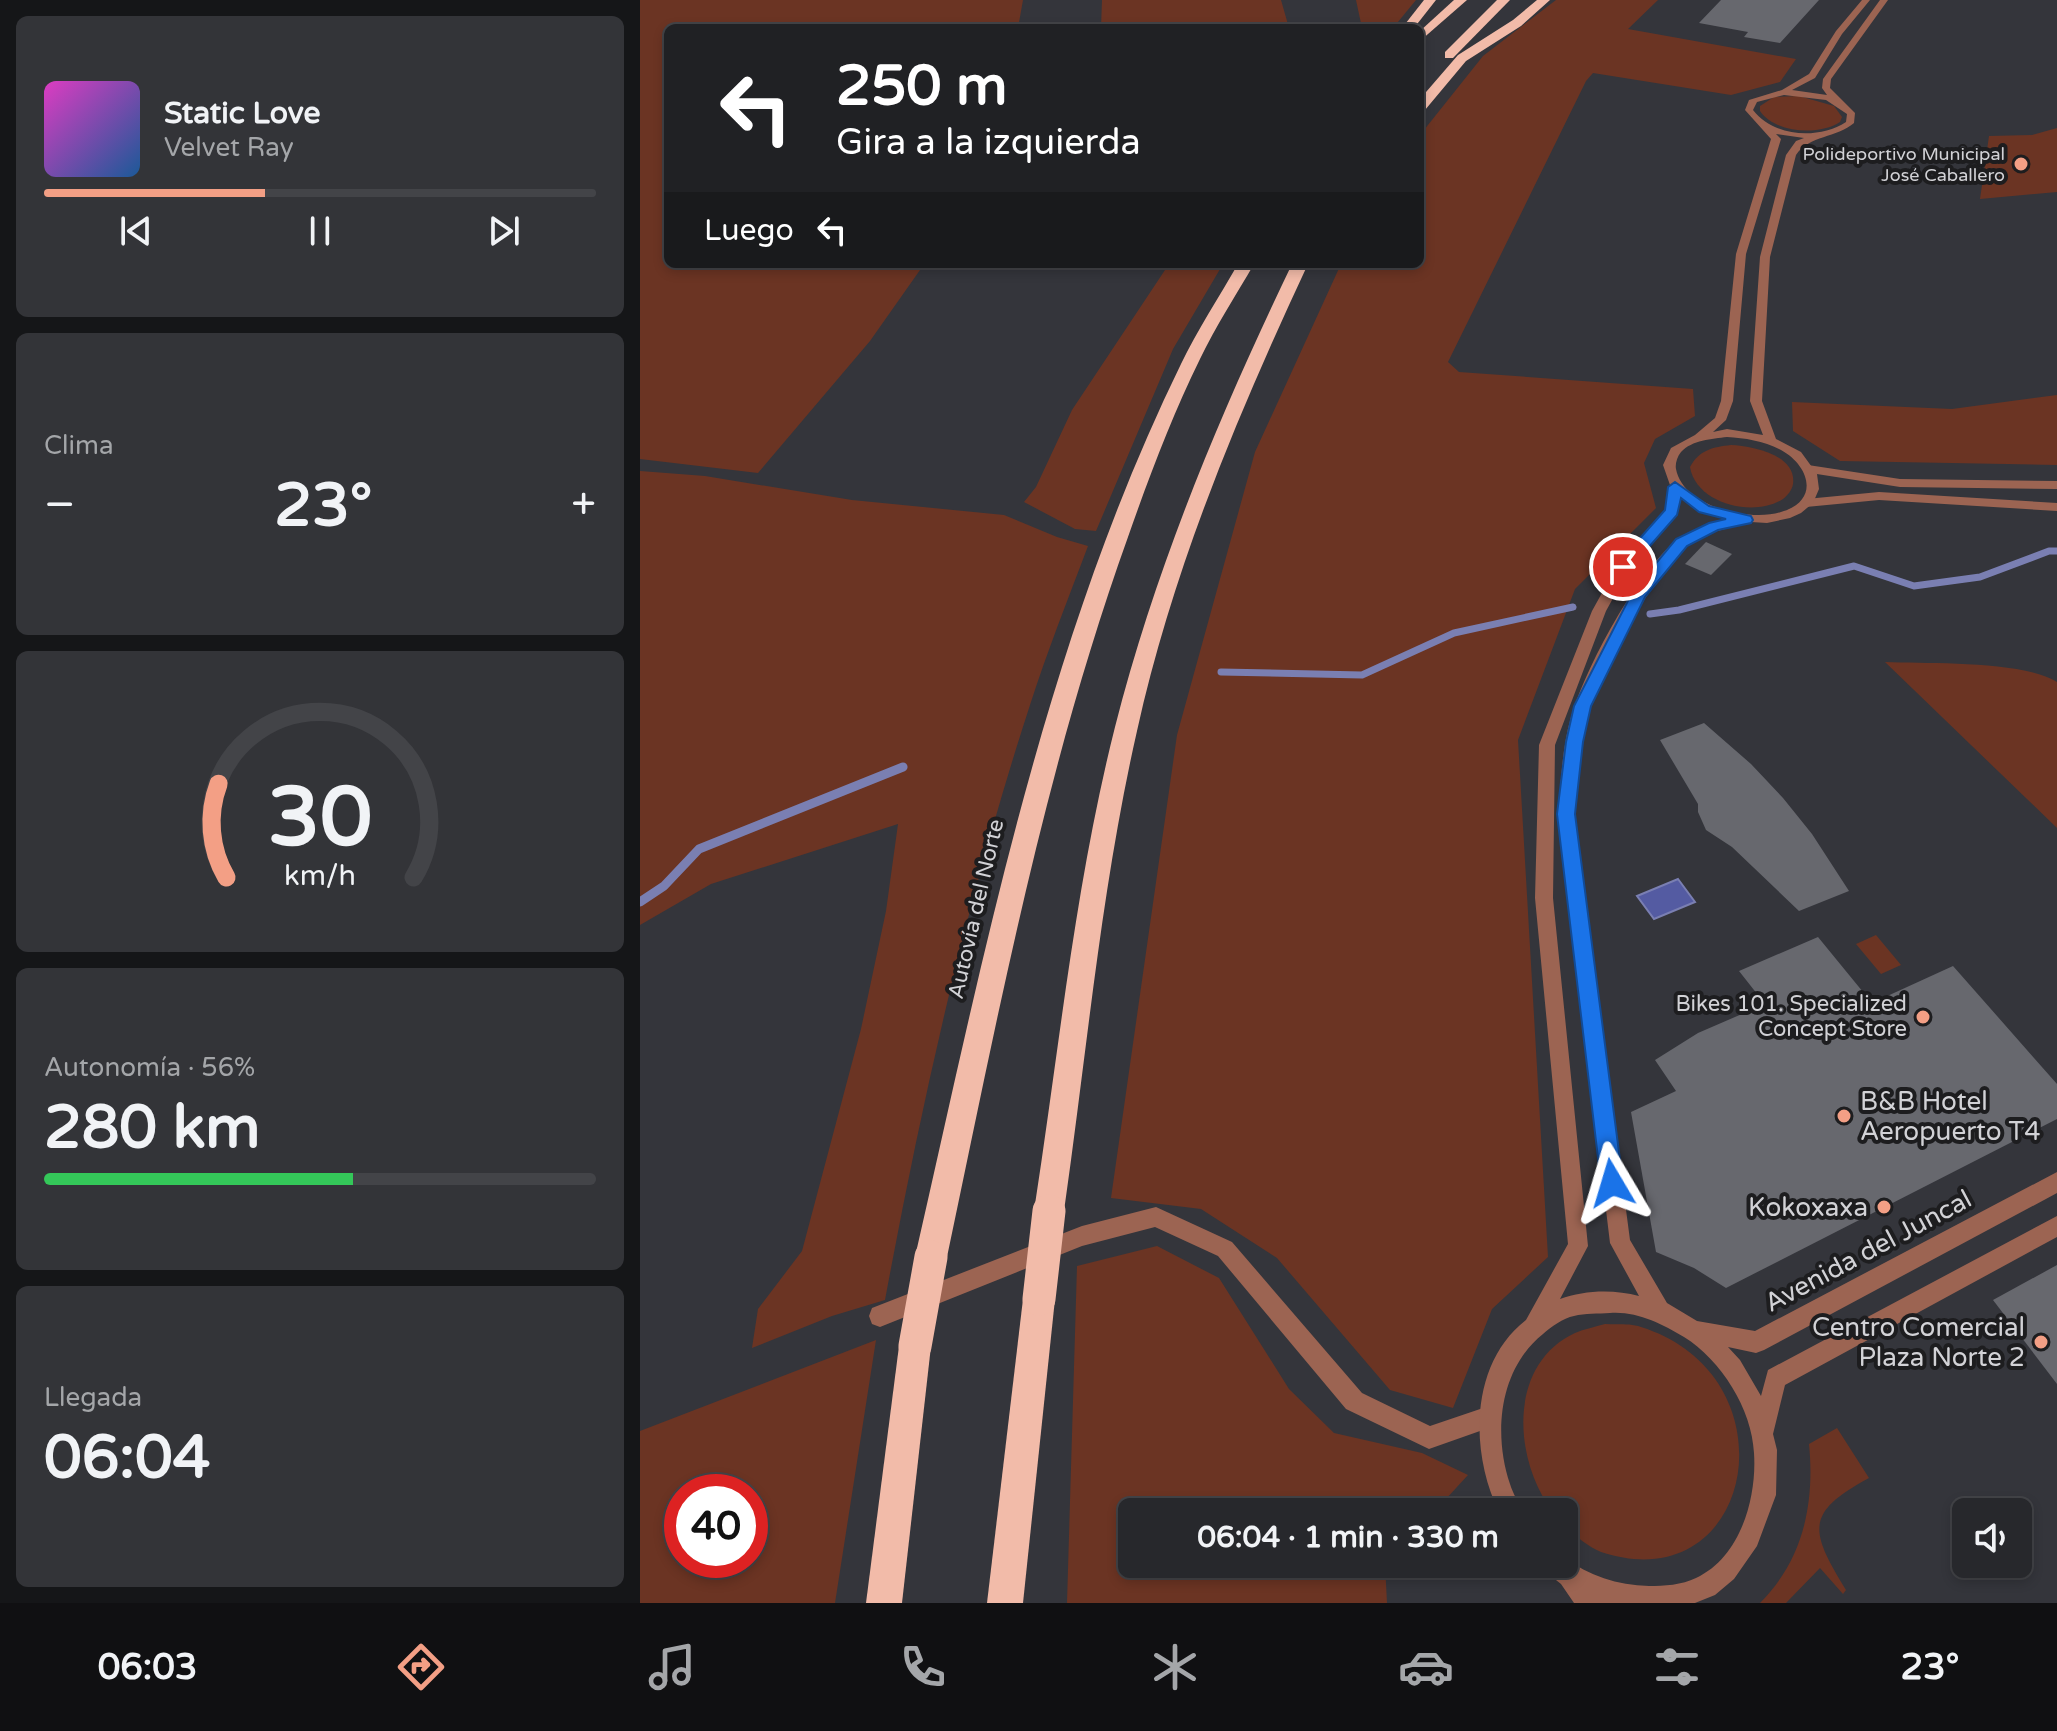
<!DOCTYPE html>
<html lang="es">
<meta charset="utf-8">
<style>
:root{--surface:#27282c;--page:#333438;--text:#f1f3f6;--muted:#a4a6a9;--line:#434448;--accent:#f39f85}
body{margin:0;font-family:"Varela Round",sans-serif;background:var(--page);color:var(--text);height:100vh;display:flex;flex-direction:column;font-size:30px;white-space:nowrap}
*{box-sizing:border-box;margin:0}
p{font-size:26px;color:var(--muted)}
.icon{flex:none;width:44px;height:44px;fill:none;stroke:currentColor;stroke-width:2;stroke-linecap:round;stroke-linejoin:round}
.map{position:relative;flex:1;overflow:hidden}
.drawer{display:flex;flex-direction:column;gap:16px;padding:16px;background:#151618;width:640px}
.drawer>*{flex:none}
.banner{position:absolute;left:24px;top:24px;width:760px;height:244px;border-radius:12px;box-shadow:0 4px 12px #0003,0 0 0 2px var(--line);background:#202124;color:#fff;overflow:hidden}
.controls{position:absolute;left:1312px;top:1498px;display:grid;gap:16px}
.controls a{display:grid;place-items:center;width:80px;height:80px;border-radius:12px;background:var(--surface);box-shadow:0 4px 12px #0003,0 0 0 2px var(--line);font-size:40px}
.speed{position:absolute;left:24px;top:1474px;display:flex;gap:16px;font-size:40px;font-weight:700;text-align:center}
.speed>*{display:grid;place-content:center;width:104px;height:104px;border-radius:50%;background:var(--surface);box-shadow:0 4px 12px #0003,0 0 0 2px var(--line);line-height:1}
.speed .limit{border:12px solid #d22;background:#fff;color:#111}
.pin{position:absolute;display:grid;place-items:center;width:68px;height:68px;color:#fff;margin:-34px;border:4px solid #fff;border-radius:50%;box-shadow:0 2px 8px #0007}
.me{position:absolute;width:88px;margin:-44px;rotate:353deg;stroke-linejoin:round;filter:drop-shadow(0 0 6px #0008)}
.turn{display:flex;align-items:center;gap:28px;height:168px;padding:0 40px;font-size:36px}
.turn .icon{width:104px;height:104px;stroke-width:2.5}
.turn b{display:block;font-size:56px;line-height:68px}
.then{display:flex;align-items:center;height:76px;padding:0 40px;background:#0003;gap:16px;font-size:30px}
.big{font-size:60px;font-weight:800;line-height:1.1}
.drawer .card{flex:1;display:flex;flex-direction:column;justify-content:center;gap:12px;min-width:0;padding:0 28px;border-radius:12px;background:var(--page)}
.drawer .dial{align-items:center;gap:0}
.dial svg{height:208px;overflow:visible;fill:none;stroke:var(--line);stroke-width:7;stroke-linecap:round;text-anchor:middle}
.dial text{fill:var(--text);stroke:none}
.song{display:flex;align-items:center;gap:24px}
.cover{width:96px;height:96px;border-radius:12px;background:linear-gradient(135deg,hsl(310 70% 55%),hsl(210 70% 35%))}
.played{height:8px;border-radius:4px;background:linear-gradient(90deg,var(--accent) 40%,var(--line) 40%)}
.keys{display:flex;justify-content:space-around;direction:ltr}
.heat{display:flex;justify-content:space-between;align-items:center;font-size:44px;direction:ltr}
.charge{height:12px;border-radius:6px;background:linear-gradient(90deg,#34c759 56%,var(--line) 0)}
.trip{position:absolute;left:478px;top:1498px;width:460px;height:80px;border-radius:12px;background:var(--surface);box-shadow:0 4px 12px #0003,0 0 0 2px var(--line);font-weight:800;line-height:80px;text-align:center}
.tab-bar{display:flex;height:128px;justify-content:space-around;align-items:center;background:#101012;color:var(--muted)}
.tab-bar .icon{width:56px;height:56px}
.tab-bar .active{color:var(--accent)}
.tab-bar b{font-size:36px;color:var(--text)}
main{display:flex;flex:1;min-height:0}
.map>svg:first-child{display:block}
.green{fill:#6b3423;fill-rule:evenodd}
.water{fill:#545ba2;stroke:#7a7fb2;stroke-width:2}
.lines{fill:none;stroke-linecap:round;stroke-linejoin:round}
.stream-far1{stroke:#7a7fb2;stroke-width:7}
.stream{stroke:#7a7fb2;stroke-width:9}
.building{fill:#67686e}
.minor{fill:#9c6452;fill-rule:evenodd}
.tertiary{fill:#9c6452;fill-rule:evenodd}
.motorway{fill:#f2bba9;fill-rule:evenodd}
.motorway-bridge{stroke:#f2bba9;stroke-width:33}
.route{fill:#1a73e8;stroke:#114b97;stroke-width:2}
.poi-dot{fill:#f39f85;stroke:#1d1d1f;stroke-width:3}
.labels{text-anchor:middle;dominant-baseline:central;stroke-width:8;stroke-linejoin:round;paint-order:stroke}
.far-poi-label{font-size:18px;fill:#d2d2d6;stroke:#1d1d1f;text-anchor:end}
.street-label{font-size:22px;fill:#d2d2d6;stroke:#1d1d1f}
.poi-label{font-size:22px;fill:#d2d2d6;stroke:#1d1d1f;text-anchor:end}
.near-poi-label{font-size:26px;fill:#d2d2d6;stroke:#1d1d1f;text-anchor:end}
.near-street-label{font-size:26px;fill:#d2d2d6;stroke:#1d1d1f}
</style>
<main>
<section class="drawer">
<div class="card">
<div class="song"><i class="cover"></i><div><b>Static Love</b><p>Velvet Ray</p></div></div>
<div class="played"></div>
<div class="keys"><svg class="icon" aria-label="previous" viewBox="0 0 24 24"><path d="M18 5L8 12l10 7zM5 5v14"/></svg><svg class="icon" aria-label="pause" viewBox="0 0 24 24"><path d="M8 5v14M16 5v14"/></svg><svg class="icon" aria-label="next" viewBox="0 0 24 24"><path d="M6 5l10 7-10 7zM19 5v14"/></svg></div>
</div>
<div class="card"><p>Clima</p>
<div class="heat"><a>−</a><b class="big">23°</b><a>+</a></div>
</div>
<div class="card dial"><svg viewBox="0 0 100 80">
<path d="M14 69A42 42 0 1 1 86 69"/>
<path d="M14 69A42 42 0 0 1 11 33" stroke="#f39f85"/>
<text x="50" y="56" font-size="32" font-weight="700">30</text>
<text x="50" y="72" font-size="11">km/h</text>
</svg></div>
<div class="card"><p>Autonomía · 56%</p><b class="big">280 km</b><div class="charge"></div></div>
<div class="card"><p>Llegada</p><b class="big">06:04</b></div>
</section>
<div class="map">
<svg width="1417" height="1603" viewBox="0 0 1417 1603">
<rect width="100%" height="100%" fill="#34353b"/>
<g class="green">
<path d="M0,0h383l-5,28h-350v236h260l-8,6 -50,71 -112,132 -118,-14z"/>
<path d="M462,0h179l8,28 -30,-3 -14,3h-144z"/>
<path d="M716,0h60l-23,28h-31z"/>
<path d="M916,0h102l-30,29 168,30 -16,23 -49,13 -138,-22 -7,8 -138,281 11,10 234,17 2,27 -40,23 -11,24 12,45 -81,81 -57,151 30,517 -56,52 -39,99 -63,-18 -113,-132 -76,-49 -90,-11 66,-463 78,-283 86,-188h79v-129l63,-79z"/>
<path d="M1159,96l35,10 8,11 -2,5c-21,14 -65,11 -80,-11v-5l14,-9z"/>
<path d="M1417,128v64l-77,7 9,-63 43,-1z"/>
<path d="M529,264h54l-50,85 -77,182 -21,-2 -51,-27 12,-15 36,-77z"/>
<path d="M1417,395v70l-217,-4 -47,-30 -1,-29 160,7z"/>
<path d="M1091,445c20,1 66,9 62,39 -1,6 -5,11 -10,15 -29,19 -87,5 -93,-32 9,-17 23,-20 41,-22z"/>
<path d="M0,471l65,5 147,24 152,15 53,22 31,9c-20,53 -41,106 -58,159 -63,193 -108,396 -145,595l-53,16 -80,32 6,-39 44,-58 59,-222 25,-118 12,-87 -187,60 -71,41z"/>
<path d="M1245,662c45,2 135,-2 172,20v146z"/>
<path d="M1236,935l25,30 -20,9 -25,-30z"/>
<path d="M517,1246l62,32 70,111 45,44 88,20 46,22 -34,37h-302v52h253l2,39h-320l10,-337z"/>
<path d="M965,1324c11,1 25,-1 36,3 156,49 114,276 -40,225 -13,-5 -24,-16 -36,-24l-1,-16h-11c-39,-50 -47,-147 22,-179 9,-4 20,-6 30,-9z"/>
<path d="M236,1340l-41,263h-195v-172zM42,1492h68v68h-68z"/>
<path d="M1197,1428l32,50c-65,35 -59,53 -23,112l-3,4 -23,-26 -34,35h-26c43,-43 55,-99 49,-159z"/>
</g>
<path class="water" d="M1038,879l17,23 -41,17 -17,-23z"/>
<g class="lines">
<g class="stream-far1">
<path d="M1010,614l29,-4 175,-44 60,20 66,-9 69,-26h8"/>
<path d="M581,672l141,3 92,-42 119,-26"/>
</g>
<path class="stream" d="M0,902l24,-16 35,-37 204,-82"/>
</g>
<g class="building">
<path d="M1081,0h98l-39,43 -36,-6 4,-5 -49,-9z"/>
<path d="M1066,542l26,12 -21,21 -26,-11z"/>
<path d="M1064,723l47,41 32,34 29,36 37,57 -50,20 -67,-64 -26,-17 -8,-18v-8l-38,-64z"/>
<path d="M1178,937l54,66 81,-37 104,118v35l-331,169 -32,-20 -38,-16 -25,-140 45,-21 -21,-31 43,-27 67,-29 -26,-33z"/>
<path d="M1417,1265v119l-64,-84z"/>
</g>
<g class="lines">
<g class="minor">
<path d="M1168,465l92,14 157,2v8l-157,-2 -96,-15 -2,-3z"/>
<path d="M1239,492l178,11v8l-178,-11 -73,7 -6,-4 6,-4z"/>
<path d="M516,1207l76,35 130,151 68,33 59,-20 8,3 3,8 -3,8 -68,24 -83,-40 -128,-153 -63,-29 -73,19 -202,81 -8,-3 -3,-8 3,-8 210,-82z"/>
</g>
<path class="tertiary" d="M1222,0h8l-28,34 -27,44 -23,12 35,5 -5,-7 1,-9 57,-79h8l-57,79 -1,9 25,25 -1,10c-17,15 -45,12 -58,32l-26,102 -8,144 14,38 25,13 16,22 2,15 -6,14 -12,10 -11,5 -23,5 -16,-1 -41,11 -22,12 -14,13 -28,39 -27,45 -21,45 -15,44 -9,83 56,426 37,63 30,18 58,10 302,-159v21l-293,157 -8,3 -28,-6 12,13 21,36 7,-26 289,-154v21l-272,148 -12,49 4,16 -1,45 -19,51 -23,33 -19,16 -20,8h-121l-13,-19 -15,-12 -4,-8h22v-7c25,19 53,28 85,29 15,0 33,-1 47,-8 45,-21 61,-81 58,-125 -2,-44 -33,-93 -70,-116 -22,-13 -47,-26 -74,-24 -12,1 -25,0 -36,3 -11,2 -23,11 -31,18 -44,35 -50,100 -33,150 3,10 9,19 13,28h-24c-29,-59 -30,-148 27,-192l42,-76 -33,-346 4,-153 53,-134 26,-47 48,-54 4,-25 -7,-20 8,-17 24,-13 20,-17 6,-17 15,-147 35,-115 -26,-29 4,-10 33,-10 27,-16 27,-43zM1144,95l42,5 21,14 -1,8c-28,18 -72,15 -93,-12l4,-8zM1136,134l28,4 -8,3 -10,14 -26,102 -10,144 13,34 -36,-6 -14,3 13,-12 7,-19 13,-147 35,-115zM1087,437c18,1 37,4 54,13 29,16 39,51 0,62 -31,10 -98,-5 -105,-43 -1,-5 1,-12 5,-17 11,-12 31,-13 46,-15zM1040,497l21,14 26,9c-17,4 -36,9 -50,20 -41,33 -91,127 -106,177 -9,31 -10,65 -13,97l52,429 29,53c-25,-7 -55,-6 -79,3l28,-53 -35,-348 2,-153 51,-134 23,-42 49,-58z"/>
<g class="motorway">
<path d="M784,0h12l-22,28h-12z"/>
<path d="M814,0h13l-47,41v-10z"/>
<path d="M857,0h13l-57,58h-8v-6z"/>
<path d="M897,0h13l-29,26 -55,35 -41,49 -5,1v-12l38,-44 55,-35z"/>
<path d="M598,264h16c-18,31 -38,62 -54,95 -28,57 -51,118 -72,178 -84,234 -130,478 -181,720l-5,11 -11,5 -11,-5 -5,-11c69,-302 129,-613 266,-893 17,-35 38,-67 57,-100z"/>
<path d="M652,264h16c-70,150 -135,304 -171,467 -36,158 -50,320 -73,480l-4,11 -11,4 -11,-4 -4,-11c25,-161 41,-326 81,-484 41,-161 105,-313 177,-463z"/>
<path d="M399,1283l11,5 5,11 -32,304h-36l36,-304 5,-11z"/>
<path d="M275,1330l11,5 5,11 -29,257h-36l33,-257 5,-11z"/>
</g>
<g class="motorway-bridge">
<path d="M399,1299l10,-88"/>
<path d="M275,1346l16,-89"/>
</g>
</g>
<path class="route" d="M1035,482l34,24 42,10 2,4 -2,3 -33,7 -31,16 -42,51 -54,109 -8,36 -8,72 48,369 -3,8 -8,3 -8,-3 -3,-8 -44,-369 9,-72 8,-36 59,-115 43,-52 33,-16 17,-4 -27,-7 -18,-14 -4,17 -49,56h-10v-8l47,-53 3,-23z"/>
<g class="poi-dot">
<circle cx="1381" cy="164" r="8"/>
<circle cx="1283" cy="1017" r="8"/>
<circle cx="1204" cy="1116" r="8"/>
<circle cx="1244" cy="1207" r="8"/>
<circle cx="1401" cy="1342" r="8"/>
</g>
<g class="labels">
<g class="far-poi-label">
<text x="1365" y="154">Polideportivo Municipal<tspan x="1365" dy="21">José Caballero</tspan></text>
</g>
<g class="street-label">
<text transform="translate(336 909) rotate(-77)">Autovía del Norte</text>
</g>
<g class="poi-label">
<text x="1267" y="1004">Bikes 101. Specialized<tspan x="1267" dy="25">Concept Store</tspan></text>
</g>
<g class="near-poi-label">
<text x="1220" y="1101" text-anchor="start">B&amp;B Hotel<tspan x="1220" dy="30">Aeropuerto T4</tspan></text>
<text x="1228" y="1207">Kokoxaxa</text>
<text x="1385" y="1327">Centro Comercial<tspan x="1385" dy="30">Plaza Norte 2</tspan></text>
</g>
<g class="near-street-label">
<text transform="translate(1228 1251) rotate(-28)">Avenida del Juncal</text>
</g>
</g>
</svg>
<div class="controls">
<a><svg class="icon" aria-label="sound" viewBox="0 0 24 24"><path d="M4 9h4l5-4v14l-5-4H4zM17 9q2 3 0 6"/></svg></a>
</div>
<div class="speed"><div class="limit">40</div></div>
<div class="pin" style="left:983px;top:567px;background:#d93025"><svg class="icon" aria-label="arrive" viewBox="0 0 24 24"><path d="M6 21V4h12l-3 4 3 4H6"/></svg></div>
<svg class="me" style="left:972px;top:1183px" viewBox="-20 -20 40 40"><path d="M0-17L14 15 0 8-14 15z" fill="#1a73e8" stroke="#fff" stroke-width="4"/></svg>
<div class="trip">06:04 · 1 min · 330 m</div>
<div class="banner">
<div class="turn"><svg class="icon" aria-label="left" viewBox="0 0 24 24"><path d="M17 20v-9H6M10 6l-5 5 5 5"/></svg><div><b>250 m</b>Gira a la izquierda</div></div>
<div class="then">Luego<svg class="icon" aria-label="left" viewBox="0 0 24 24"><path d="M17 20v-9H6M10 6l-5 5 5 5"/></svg></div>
</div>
</div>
</main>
<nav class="tab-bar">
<b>06:03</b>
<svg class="icon active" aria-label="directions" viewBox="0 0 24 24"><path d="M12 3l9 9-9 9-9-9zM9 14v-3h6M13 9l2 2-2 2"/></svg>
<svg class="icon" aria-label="music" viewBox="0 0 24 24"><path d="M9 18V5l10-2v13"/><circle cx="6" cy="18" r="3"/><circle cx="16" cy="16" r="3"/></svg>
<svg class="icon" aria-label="phone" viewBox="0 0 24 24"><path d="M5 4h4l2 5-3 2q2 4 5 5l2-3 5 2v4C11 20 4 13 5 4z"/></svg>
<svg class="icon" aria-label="climate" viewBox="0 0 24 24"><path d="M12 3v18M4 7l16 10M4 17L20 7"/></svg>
<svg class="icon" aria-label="car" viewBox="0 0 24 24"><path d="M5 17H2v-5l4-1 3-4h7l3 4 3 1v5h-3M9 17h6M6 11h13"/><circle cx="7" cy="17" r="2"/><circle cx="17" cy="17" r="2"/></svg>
<svg class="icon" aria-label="filters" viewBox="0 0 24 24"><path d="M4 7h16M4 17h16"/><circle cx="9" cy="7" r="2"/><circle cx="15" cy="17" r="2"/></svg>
<b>23°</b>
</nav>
